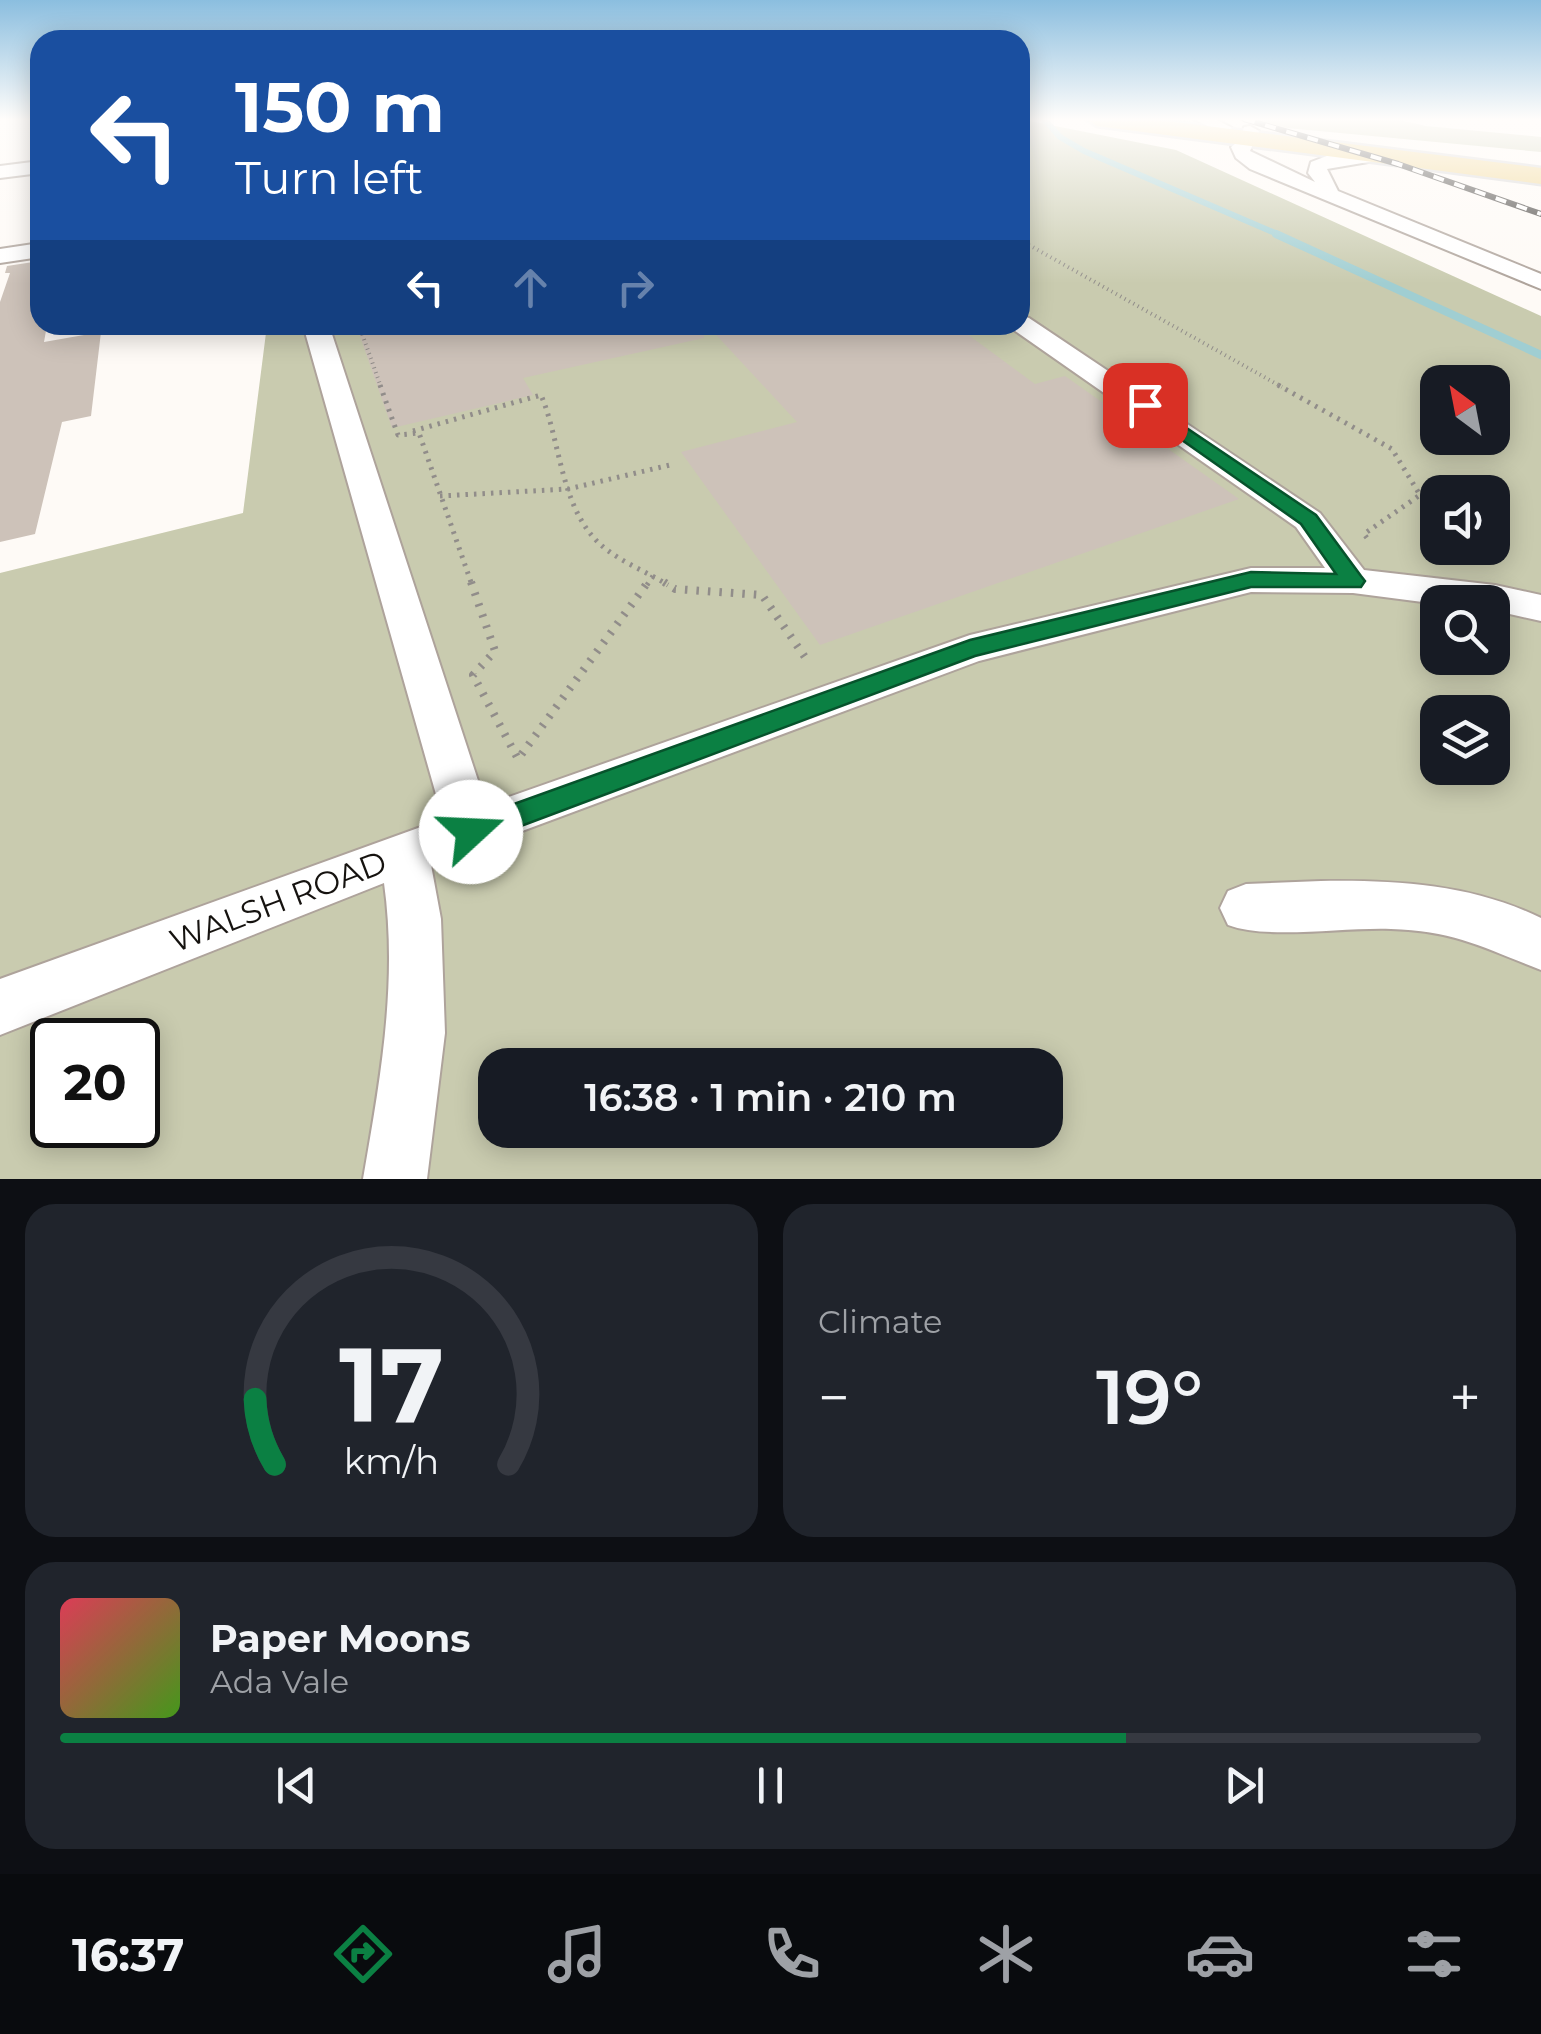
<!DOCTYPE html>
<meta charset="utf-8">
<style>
:root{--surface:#171b24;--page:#20242c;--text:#f1f3f6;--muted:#9ea1a6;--line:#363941;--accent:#0b8043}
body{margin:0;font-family:Montserrat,sans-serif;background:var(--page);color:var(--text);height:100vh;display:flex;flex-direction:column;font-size:38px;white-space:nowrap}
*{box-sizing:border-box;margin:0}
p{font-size:32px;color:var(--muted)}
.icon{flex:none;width:55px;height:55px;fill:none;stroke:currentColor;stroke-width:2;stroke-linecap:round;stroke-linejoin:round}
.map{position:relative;height:1179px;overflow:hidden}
.side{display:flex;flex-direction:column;gap:25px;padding:25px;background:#0d0f14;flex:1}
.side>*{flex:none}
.hud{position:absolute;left:30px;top:30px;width:1000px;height:305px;border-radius:30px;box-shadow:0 5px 25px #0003;background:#1a4fa0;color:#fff;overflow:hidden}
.needle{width:65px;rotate:328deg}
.tools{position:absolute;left:1420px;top:365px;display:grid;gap:20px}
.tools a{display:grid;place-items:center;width:90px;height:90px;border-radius:20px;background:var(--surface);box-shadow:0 5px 25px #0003;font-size:50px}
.speed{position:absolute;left:30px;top:1018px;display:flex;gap:20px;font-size:50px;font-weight:700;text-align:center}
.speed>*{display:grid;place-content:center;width:130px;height:130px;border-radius:50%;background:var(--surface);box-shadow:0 5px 25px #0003;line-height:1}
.speed .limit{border:5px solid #111;border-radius:15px;background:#fff;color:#111}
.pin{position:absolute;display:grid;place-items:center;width:85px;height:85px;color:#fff;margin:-42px;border-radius:20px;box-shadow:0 5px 15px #0006}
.me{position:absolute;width:110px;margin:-55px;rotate:70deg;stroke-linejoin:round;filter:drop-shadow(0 0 8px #0008)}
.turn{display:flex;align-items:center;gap:35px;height:210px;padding:0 40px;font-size:45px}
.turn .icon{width:130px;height:130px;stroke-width:2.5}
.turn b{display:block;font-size:70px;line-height:85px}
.lanes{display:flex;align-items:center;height:95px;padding:0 40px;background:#0003;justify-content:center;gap:50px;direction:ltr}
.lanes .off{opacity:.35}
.big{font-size:75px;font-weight:600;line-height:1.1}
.side .tile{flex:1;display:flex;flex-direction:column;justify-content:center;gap:15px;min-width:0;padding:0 35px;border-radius:30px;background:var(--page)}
.side .dial{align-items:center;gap:0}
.dial svg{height:260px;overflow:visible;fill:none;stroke:var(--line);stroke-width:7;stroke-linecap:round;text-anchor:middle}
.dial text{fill:var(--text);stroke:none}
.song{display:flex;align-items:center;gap:30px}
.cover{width:120px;height:120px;border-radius:15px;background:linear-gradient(135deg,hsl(350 70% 55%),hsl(100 70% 35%))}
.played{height:10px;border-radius:5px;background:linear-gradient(90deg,var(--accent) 75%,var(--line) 75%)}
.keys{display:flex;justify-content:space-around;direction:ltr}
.heat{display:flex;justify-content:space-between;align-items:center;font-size:55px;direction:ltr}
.side .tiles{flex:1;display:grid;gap:25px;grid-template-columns:1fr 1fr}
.tile:last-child{grid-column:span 2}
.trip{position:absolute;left:478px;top:1048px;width:585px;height:100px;border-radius:30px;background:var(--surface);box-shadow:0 5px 25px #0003;font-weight:600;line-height:100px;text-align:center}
.menu{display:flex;height:160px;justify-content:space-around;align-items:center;background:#090b0e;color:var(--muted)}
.menu .icon{width:70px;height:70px}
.menu .selected{color:var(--accent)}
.menu b{font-size:45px;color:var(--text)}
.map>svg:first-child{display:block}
.green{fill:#c9cbaf;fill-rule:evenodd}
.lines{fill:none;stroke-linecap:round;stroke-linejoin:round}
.stream-far1{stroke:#a0ced2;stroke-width:6}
.stream{stroke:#a0ced2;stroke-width:8}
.building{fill:#cdc2b9}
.minor-casing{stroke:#aea39b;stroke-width:4}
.major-casing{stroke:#d5d4d4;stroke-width:5}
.path-far2{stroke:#918d8a;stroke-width:4;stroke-dasharray:1 4;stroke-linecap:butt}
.path-far1{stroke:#918d8a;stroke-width:5;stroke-dasharray:2.5 6;stroke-linecap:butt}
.path{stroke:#918d8a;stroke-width:8;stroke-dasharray:2.5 9;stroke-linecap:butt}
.minor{fill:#fff;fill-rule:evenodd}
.major{fill:#efd38b;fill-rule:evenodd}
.rail-casing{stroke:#3e3b38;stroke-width:6}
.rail{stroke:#fff;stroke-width:4;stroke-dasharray:11;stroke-linecap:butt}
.route{fill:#0b8043;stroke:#07532c;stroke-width:2.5}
.labels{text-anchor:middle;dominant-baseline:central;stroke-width:8;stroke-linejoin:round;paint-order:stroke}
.street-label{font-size:32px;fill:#15120f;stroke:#fff}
</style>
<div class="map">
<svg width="1541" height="1179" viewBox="0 0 1541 1179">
<rect width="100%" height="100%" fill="#fefaf6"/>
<g class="green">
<path d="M1020,119l156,31 365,166v863h-1541v-606l243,-60 24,-188h753zM1438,382h54v56h-54zM1438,492h54v56h-54zM1438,602h54v56h-54zM1438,712h54v56h-54zM52,1040h86v85h-86zM495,1065h550v65h-550z"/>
<path d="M1255,119h140l31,7 115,11v15l-254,-24z"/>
</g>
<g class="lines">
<path class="stream-far1" d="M1044,119l16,18 24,14 198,85"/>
<path class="stream" d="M1276,234l265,121"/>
</g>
<g class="building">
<path d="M40,261v64h7l-3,17 57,-10 -10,84 -29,6 -27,112 -35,8v-240l10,-29h-5l2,-7z"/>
<path d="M356,325h347l1,13 -181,40 10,17 -141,33z"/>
<path d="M707,325h248l80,59 30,-8 174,123 -419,146 -139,-193 116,-30z"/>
</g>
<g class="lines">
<g class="minor-casing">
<g id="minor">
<path d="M1193,119h23l16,9 -9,5z"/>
<path d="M1250,126l9,5 -9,20 65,31 -7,-9 3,-11 21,-8 48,-2v8l-53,9 11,22 203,83v15l-291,-120 -14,-11 -5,-11 9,-7 4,-13z"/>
<path d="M40,161v12l-40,5v-12z"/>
<path d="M40,243v14l-40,6v-14z"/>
<path d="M1020,315l9,3 291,195 44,57 131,15 46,10v26l-49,-11v-8l-54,2 -85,-11 -102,-1 -272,69 -548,204 10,54 4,114 -18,146h-64c17,-98 35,-196 21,-296l-384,152v-56l443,-160 -140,-494h26l157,480 484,-170 281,-67h74l-29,-41 -285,-199 -2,-3h11z"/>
<path d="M1321,881c76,-1 150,3 220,37v52c-57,-22 -86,-39 -150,-41 -46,-2 -124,11 -163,-4l-8,-17 8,-17 18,-7z"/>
</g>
</g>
<g class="major-casing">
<path id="major" d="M1086,119h65l390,49v16l-444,-58z"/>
</g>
<g class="path-far2">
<path d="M1020,240l262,147"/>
<path d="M359,325l22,62"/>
</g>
<g class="path-far1">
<path d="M380,385l18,50 21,-2 53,152"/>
<path d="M1278,385l114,64 28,46 -56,39 3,4"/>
<path d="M413,431l128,-36c20,47 19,113 60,150 18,16 46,27 67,40"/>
<path d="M440,496l128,-7 102,-24"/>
<path d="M647,585l6,-9"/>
</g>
<g class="path">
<path d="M471,582l24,69 -22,24 45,84 130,-177"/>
<path d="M664,582l11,7 87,6 45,65"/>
</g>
<use href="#minor" class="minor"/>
<use href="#major" class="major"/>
<g class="rail-casing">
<path id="rail" d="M1244,119l154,45 143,50"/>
</g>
<use href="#rail" class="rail"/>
</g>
<linearGradient id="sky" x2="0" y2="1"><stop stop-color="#8bbedf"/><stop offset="0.42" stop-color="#fffdfb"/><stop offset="1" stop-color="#fffdfb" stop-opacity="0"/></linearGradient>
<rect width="1541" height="284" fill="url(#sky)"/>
<path class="route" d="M1145,400l171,115 45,61 4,5 -4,6h-110l-276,69 -494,185 -10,4 -10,-4 -5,-9 5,-9 509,-183 281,-68 85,2 -35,-50 -163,-115v-8z"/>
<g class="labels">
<g class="street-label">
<text transform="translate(278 901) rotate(-21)">WALSH ROAD</text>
</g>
</g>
</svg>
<div class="tools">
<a><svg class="needle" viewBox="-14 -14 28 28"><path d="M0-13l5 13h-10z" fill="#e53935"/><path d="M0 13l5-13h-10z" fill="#9ea1a6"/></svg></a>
<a><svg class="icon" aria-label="sound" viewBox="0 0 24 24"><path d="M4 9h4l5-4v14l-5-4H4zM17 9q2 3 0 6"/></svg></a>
<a><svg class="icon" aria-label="search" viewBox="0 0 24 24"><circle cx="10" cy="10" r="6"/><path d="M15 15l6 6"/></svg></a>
<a><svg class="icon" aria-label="layers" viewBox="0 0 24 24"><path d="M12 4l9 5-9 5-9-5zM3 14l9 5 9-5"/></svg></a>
</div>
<div class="speed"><div class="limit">20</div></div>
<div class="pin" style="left:1145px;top:405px;background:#d93025"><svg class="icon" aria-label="arrive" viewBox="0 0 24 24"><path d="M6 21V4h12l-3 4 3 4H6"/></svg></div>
<svg class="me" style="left:471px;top:832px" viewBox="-20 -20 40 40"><circle r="19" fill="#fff"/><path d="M0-13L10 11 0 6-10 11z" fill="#0b8043"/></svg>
<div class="trip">16:38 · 1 min · 210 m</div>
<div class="hud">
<div class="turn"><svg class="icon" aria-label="left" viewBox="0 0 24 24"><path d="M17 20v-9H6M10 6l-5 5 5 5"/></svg><div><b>150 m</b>Turn left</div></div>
<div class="lanes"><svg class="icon" aria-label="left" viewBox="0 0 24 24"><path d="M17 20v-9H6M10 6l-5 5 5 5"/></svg><svg class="icon off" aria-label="ahead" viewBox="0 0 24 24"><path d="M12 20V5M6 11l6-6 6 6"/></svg><svg class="icon off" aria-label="right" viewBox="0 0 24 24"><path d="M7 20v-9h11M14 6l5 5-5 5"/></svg></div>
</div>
</div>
<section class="side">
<div class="tiles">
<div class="tile dial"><svg viewBox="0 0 100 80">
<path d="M14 69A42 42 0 1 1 86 69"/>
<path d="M14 69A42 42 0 0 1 8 49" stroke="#0b8043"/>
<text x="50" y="56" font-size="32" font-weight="700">17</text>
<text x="50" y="72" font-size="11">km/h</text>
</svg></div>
<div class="tile"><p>Climate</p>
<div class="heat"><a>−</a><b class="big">19°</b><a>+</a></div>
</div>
<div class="tile">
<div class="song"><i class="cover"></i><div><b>Paper Moons</b><p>Ada Vale</p></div></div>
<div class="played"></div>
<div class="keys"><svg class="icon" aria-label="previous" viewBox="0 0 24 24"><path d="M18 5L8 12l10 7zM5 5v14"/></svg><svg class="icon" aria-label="pause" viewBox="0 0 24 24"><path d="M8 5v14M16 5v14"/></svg><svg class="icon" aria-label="next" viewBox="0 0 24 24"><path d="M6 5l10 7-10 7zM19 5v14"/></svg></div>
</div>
</div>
</section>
<nav class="menu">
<b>16:37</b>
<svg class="icon selected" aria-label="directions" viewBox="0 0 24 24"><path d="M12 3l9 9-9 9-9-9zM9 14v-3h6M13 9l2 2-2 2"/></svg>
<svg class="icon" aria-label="music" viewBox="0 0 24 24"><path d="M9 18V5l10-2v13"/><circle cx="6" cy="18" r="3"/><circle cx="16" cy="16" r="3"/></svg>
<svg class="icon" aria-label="phone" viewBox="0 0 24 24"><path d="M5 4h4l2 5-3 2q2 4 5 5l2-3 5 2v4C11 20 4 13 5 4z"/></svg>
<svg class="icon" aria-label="climate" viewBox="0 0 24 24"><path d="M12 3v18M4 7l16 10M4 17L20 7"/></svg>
<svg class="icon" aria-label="car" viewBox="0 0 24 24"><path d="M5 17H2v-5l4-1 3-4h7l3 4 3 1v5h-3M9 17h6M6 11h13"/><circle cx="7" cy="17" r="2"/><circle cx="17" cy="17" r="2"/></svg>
<svg class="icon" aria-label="filters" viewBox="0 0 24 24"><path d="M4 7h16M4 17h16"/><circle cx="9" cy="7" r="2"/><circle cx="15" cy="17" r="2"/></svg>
</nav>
